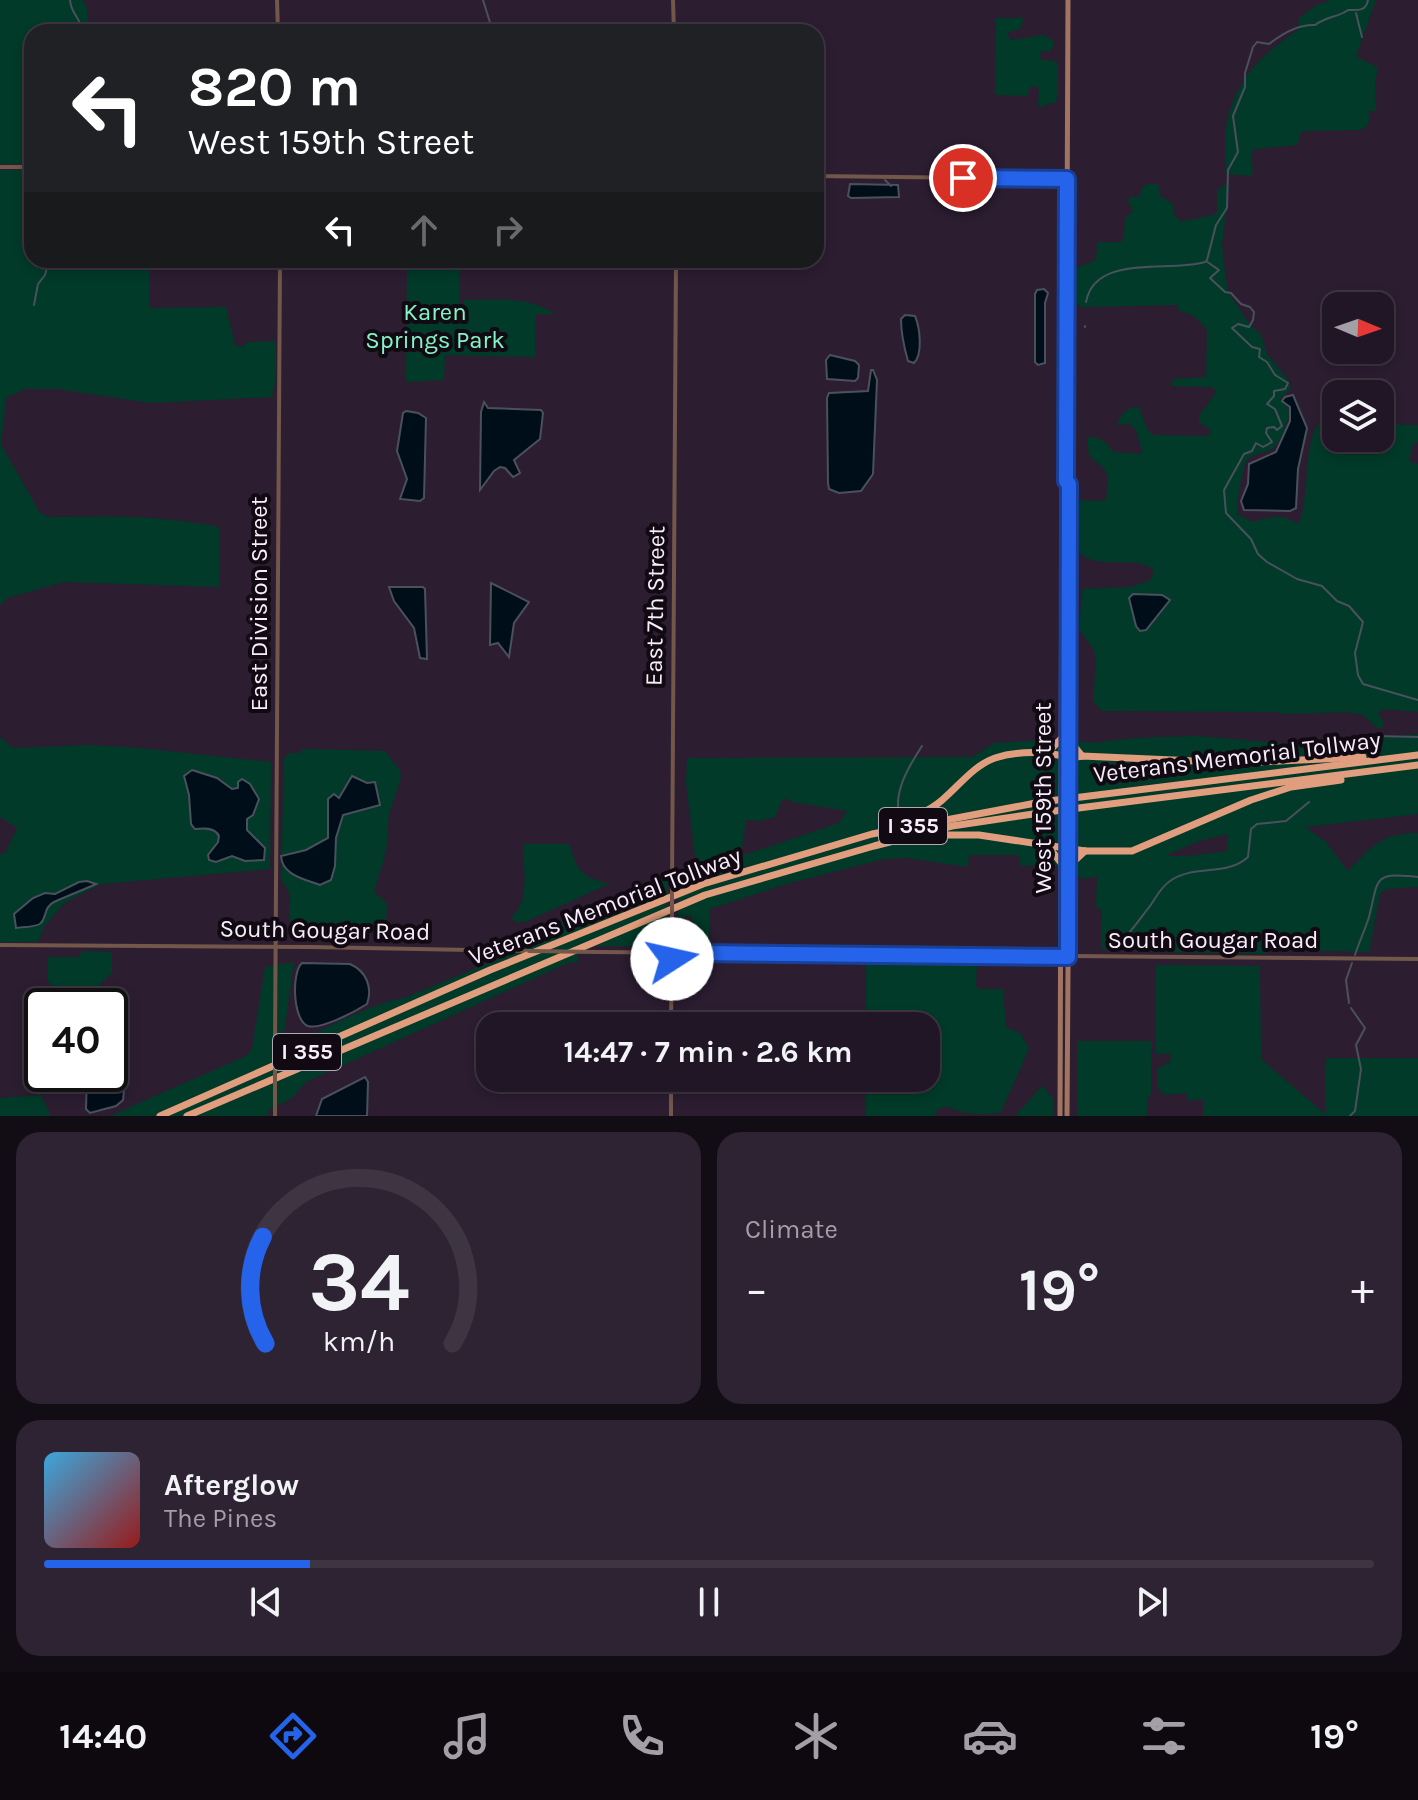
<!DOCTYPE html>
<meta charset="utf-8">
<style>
:root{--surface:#211625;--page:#2d2332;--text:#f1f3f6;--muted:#a29fa7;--line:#3e3542;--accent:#2563eb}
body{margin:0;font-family:Karla,sans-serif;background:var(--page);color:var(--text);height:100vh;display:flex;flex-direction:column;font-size:30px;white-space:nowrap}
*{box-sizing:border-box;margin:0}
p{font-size:26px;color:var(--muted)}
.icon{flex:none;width:44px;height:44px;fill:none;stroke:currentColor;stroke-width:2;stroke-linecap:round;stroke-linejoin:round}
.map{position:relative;height:1116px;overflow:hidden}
.sheet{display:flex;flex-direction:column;gap:16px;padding:16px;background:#120c14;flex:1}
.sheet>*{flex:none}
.banner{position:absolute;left:24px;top:24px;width:800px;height:244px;border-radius:24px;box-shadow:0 4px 12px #0003,0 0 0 2px var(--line);background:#202124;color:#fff;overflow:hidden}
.needle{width:52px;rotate:92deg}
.fabs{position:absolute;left:1322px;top:292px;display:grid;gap:16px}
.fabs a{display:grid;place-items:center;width:72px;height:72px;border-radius:16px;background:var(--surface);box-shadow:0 4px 12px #0003,0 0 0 2px var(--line);font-size:40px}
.speed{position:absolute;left:24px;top:988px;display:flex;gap:16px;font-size:40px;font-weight:700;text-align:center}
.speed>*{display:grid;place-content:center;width:104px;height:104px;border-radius:50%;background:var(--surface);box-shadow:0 4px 12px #0003,0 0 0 2px var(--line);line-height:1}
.speed .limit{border:4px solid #111;border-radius:12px;background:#fff;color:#111}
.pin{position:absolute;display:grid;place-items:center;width:68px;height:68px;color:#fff;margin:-34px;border:4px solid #fff;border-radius:50%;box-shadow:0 2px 8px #0007}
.me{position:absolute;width:88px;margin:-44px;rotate:80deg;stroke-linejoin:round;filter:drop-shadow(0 0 6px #0008)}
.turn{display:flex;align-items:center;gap:28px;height:168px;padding:0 32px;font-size:36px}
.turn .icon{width:104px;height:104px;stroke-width:2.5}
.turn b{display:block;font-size:56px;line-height:68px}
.lanes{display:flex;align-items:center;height:76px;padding:0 32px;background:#0003;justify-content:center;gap:40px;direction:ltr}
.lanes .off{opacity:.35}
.big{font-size:60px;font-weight:700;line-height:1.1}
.sheet .card{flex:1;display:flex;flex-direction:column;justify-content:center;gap:12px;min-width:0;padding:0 28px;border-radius:24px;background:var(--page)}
.sheet .dial{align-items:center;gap:0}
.dial svg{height:208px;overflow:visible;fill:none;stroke:var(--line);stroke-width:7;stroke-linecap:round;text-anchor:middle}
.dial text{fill:var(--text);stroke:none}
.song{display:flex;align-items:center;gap:24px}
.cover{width:96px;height:96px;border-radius:12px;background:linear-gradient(135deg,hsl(200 70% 55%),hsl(0 70% 35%))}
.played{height:8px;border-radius:4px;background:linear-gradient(90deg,var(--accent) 20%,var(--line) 20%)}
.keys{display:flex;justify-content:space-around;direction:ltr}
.heat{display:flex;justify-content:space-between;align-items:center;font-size:44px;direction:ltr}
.sheet .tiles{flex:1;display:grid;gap:16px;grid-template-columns:1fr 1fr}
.card:last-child{grid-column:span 2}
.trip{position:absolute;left:476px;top:1012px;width:464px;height:80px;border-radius:24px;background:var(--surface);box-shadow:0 4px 12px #0003,0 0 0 2px var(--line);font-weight:700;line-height:80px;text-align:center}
.menu{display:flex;height:128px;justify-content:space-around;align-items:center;background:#0d090f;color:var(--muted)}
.menu .icon{width:56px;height:56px}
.menu .on{color:var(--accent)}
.menu b{font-size:36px;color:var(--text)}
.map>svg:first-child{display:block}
.green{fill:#013a28;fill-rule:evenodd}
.water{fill:#000e1a;stroke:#4a515d;stroke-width:2}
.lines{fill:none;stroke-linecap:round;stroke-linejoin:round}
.stream{stroke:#4a515d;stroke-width:2}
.tertiary{stroke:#73574b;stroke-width:4}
.secondary{stroke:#a07460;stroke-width:5}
.motorway{stroke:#e19e7e;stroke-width:7}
.tertiary-bridge{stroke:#73574b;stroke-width:4}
.secondary-bridge{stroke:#a07460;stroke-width:5}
.route-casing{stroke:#184099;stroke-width:20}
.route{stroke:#2563eb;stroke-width:14}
.labels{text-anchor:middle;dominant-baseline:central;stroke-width:8;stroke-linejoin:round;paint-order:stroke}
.shield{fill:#110a13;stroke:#b3a9b5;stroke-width:2}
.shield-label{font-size:22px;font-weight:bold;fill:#f8edfa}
.park-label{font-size:24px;fill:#84f3c5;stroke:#110a13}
.street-label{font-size:24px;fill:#f8edfa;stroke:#110a13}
</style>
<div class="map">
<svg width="1418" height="1116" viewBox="0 0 1418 1116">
<rect width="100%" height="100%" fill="#2c1d31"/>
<g class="green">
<path d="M0,0h83l4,8 2,24h-57v132h-32z"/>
<path d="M1331,0h45l-20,56 22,12 -3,12 1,31h-9l3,4 -2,10 -8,5 -58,1 -5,14 -42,4 -4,4 2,20 -3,3 -24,-2c0,-18 -3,-40 2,-57 12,-43 35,-63 70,-87l1,-12 18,-13z"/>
<path d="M996,18h28l-4,11 -13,4 4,7 32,-5 9,4 2,7 -4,5h-9l-1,8 18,3v33l-3,9 -4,-1 -9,4 -4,-2 1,-16 -4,-3 -5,1 -3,9 -32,-1z"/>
<path d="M0,170h32v90h84l6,4 28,-1 -1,45 77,-1 9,38 9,2 2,-5 30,-1v36l-4,20 -122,6 -93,-14h-33l-18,9 -5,46 39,69 10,4c57,-1 112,-2 169,10l1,60 -156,-5 -57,16 -7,7z"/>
<path d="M1148,184h10l2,12 13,8 1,10 6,7c7,0 32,-5 37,-8v-23l7,-5h5l-7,60 4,37 4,13 18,27 13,13 6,19 22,27 2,7 -11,11c2,3 6,6 8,10 4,9 -8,34 -16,40 -9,5 -23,4 -27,15 -3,6 -9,44 -8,50l16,8c20,-6 27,-9 45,2 13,-25 4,-86 23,-103l15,3v14h44v-14l38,1v17l-5,2 -4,17 9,3v248l-34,-3 -6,3 6,12 -2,4h-5l-14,-13 -16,-3 -63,2 -9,-2 -173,-1 -9,-10 3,-39 -2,-12 -15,-21 3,-40 48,-2 21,-7 3,-10c-22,-17 -51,2 -75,-17l-5,-53 29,1 3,-2c4,-28 3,-27 -17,-43l-2,-16 2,-3c13,0 17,6 25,15l26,2 2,-3 -6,-21 -6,-6 -13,1c3,-10 10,-19 22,-18l8,22 6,6 55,1 3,-6 -12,-8v-6l18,-25 -7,-4 -38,-1 -1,-4 3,-3 32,-2 1,-48 -15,-14 -13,-4 -1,-6 -96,2 -8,-3 2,-36 20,-8 1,-18h24l3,-5 1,-20 8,-5 -5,-11 2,-4h9l4,-11z"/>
<path d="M407,269h52v36l5,2v-7c32,0 64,-5 91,14h-19l-1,43 -90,-2 -1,25 -38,2z"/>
<path d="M1064,638l4,102 26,3 39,-5 64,-2 102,9 119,-11v80l-113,13 20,14 23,30c26,-26 31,-37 70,-38v54l-32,2 -6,5 -11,58 -92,-2 -9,-6 -1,10 -119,-2 -18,-2 -3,-5 -8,6 -18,-2 1,-39 -6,-3 1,-31 -12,3 -18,-7 -2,44 -2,-46 -13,-5 -29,1 -2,-11h-46l-4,1 -1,11 -60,-9 -24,1 -94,24 -80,26 -1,32 -10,-5 -7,-8v-13l-14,4v-37l22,-12v-11l-5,-2 -9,-74 1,-25 285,-1 22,-14 69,-4zM783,798l10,4 54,9 -8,12 -98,33 5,-36 14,1 15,-4zM1228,834l-1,17 -38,5h-24l34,-15z"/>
<path d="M0,737l13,11 77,-3 50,3 131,14 -1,107 -169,15 -37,19 -20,24 -6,15h-38v-87l6,-3 11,-24 -17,-11z"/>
<path d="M302,749l83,2 15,19 1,8 -12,36 -3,38 -12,40 13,11 -1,20 -8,7 -29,3 -1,4 -48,2 -1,-8 -10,-11 1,-25 -9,-17 3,-120 5,-5h12zM355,776l12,7h8l5,15 -6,10 -31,7 -7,23 -1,28 -35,12 -8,-6 -2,-19 16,-3 22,-12v-39l11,-1 7,-9 3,-10z"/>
<path d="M523,844h46c9,28 11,32 40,40l-84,38h-9l-5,-4c20,-18 12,-50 12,-74z"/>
<path d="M668,875v65l-6,6h-68l-16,9v7l-10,1 -262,119 -13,15 -25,14v5h-158l138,-61 4,-7 13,-81 29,-5 -12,85c12,0 17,-8 28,-12 24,-11 70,-34 94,-37l126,-52 3,-12z"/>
<path d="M81,951l31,1v21l-12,11 -2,22h-18v-15h-25l-7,-10v-24h32z"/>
<path d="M866,960h75l36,3 -1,22 3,4h24l3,38 15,7 8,15 -28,63c-17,4 -39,3 -54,-6l-11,5 -1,5h-69v-38h60v-52h-60z"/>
<path d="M1156,965l104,1 1,93 64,55 1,-56h92v58h-215v-17l-15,2 -2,-8 -22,2 -7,-8 1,-19 12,-6 1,-8h-15z"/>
<path d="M1077,1041h75l-1,54 -4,1v20h-70z"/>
<path d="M1042,1086l11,12v18h-38z"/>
<path d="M41,1095l10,21h-51v-18z"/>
</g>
<g class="water">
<path d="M850,184l48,1 1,12 -48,1 -3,-2z"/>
<path d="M1044,289l4,4 -3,10v60l-7,2 -3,-3v-68l2,-4z"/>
<path d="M905,315l10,1c5,12 8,38 -1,47l-6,-2c-4,-14 -7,-27 -7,-42z"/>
<path d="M830,355l25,6 4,4 -1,13 -3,3 -28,-2 -1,-19z"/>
<path d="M871,370h2l4,10 -4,94 -12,17 -22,2 -10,-4 -1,-6 -1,-85 2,-5 39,-2z"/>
<path d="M1293,395l14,33 -9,41 -2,39 -6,3 -46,-1 -3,-9 7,-17 1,-20 27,-12 14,-31v-14l-8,-6 3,-4z"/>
<path d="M484,402l4,6 53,2 2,3 -3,26 -26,21 6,13 -7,4 -8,-9 -5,-1 -6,4 -14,19 1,-78z"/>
<path d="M406,411l12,2 8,5 -2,80 -4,3 -20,-2 7,-20 -10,-28 6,-38z"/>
<path d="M491,583l38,19 -15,21 -5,34 -11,-14 -8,2z"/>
<path d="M389,587h34l2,2 2,70 -7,-1 -6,-30 -20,-27z"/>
<path d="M1133,594l29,1 8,5 -24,30 -6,1 -4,-5 -7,-28z"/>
<path d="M192,770l25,8 15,11 6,-1v-6l4,-3 8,5 9,15 -6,16 -6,4v11l18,18 -1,12 -19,1 -13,-5 -16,6 -7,-2 -1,-5 10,-13 1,-6c-4,-9 -16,-8 -24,-7l-4,-5 -2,-29 -5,-19z"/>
<path d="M352,776l15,7 8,-1 5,23 -37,10 -7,23 -1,28 -4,14 -11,5c-16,-6 -38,-10 -39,-29l25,-6 22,-12v-39l6,-5 5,4z"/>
<path d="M87,881l9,3c-13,6 -29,12 -42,18 -10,5 -7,14 -13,21 -3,4 -19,4 -25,5l-2,-14 19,-16 12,-5 10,1 24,-12z"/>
<path d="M302,963l48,1c16,7 23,23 17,40 -11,7 -46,26 -59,22 -15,-5 -17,-53 -6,-63z"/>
<path d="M110,1071l15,10 -2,19 -7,6 -26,7 -4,-4 1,-35h23z"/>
<path d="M365,1077l3,5 -1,34h-51l6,-17z"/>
</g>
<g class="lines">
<g class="stream">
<path d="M70,0c1,15 11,17 12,32"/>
<path d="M483,0l10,32"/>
<path d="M1356,13l6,24"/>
<path d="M885,180l6,6"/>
<path d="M1207,260l9,-35 11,-17 1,-38 10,-18 -5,-36 12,-29v-14l8,-26 4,-5 12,2c14,-11 29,-20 46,-19 14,-10 22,-7 33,-15 8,0 18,2 20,-10"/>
<path d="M1206,261l13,9 -9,8 15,14 6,1 10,11 9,3 4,5 -1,8 -4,7 -11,-3 -6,4 20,19 8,2 -1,8 8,5 8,13 13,8 -3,6 -11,2v5l-7,8 8,5 7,17 -5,4 -3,-3 -7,1 -1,5 6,9 -9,5 -7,-4 -4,8 -8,3 -20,36 2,23 25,26 7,15 9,8 30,17 25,7 15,15 12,5 14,16 -8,31 3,22 5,9 55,16"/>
<path d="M1086,302c9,-49 84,-29 119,-40"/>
<path d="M34,305l4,-21 7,-9 4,-15"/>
<path d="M1085,326v1"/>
<path d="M1320,743l56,-7 42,1"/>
<path d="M900,818c-8,-25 9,-52 22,-72"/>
<path d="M1113,950c14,-12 26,-30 37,-44 7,-10 10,-18 20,-25 23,-17 57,-4 78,-24l3,-28 6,-5 29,-3 23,-19"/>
<path d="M1355,955c4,-13 10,-25 14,-38 10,-39 3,-45 49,-40"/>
<path d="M1349,1003l-3,-23 6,-17"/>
<path d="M1350,1116l5,-5 6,-42 -5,-24 9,-17 -14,-20"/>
</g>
<g class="tertiary">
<path d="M277,0l1,32"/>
<path d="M673,0l1,32"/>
<path d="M0,167h32"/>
<path d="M816,176l251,3"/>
<path d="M672,886l4,-626"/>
<path d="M0,945l311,2 218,4"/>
<path d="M598,952l820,7"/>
<path d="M671,1026l1,-101"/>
<path d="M275,1045l5,-785"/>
<path d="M275,1116v-19"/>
<path d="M671,1116v-38"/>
</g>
<g class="secondary">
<path d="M1068,0l-2,481 3,3v301"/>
<path d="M1061,786l1,-300 4,-5"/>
<path d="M1060,1116l1,-290"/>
<path d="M1067,1116l2,-291"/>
</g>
<g class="motorway">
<path d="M1069,740l13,16"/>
<path d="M1047,753l14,-14"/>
<path d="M890,826c18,-6 37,-13 51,-25 17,-14 33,-36 54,-43 15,-5 34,-6 50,-5 13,1 24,6 37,3l159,7 122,-6"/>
<path d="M912,840l34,-5h33l106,16h47l119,-51 40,-13 50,-7"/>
<path d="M1049,847l12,16"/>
<path d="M1069,866l16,-15"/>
<path d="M160,1116l330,-146 213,-86 169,-50 169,-32 377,-47"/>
<path d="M187,1116l518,-221 169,-49 78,-20 95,-14 371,-47"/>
</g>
<g class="tertiary-bridge">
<path d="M672,886v39"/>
<path d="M529,951l69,1"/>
<path d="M275,1097v-52"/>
</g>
<g class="secondary-bridge">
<path d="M1069,825v-40"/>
<path d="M1061,826v-40"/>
</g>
</g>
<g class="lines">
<g class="route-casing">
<path id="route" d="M672,959v-6h26l370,4 1,-473 -3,-3 1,-302 -104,-1"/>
</g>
<use href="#route" class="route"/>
</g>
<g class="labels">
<g class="shield">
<rect x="879" y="808" width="68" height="36" rx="6"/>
<rect x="273" y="1034" width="68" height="36" rx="6"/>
</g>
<g class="shield-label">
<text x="913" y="826">I 355</text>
<text x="307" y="1052">I 355</text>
</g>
<g class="park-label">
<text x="435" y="312">Karen<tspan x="435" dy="28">Springs Park</tspan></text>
</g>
<g class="street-label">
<text transform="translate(259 604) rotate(-90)">East Division Street</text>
<text transform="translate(655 606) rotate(-89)">East 7th Street</text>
<text transform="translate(1237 757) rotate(-7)">Veterans Memorial Tollway</text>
<text transform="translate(1043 798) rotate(-90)">West 159th Street</text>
<text transform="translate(605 906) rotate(-21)">Veterans Memorial Tollway</text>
<text transform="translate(325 930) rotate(1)">South Gougar Road</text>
<text x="1213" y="940">South Gougar Road</text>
</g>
</g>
</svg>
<div class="fabs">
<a><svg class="needle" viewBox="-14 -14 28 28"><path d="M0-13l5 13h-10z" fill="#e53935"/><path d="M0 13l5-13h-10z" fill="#a29fa7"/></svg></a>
<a><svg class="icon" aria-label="layers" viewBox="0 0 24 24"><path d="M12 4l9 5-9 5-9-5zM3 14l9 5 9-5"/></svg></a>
</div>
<div class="speed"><div class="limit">40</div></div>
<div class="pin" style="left:963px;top:178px;background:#d93025"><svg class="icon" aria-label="arrive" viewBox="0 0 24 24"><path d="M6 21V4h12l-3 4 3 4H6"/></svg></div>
<svg class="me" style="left:672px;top:959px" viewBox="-20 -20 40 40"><circle r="19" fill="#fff"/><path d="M0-13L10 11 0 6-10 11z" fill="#2563eb"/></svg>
<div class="trip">14:47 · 7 min · 2.6 km</div>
<div class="banner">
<div class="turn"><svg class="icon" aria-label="left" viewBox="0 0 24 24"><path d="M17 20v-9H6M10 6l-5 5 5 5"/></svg><div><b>820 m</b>West 159th Street</div></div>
<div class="lanes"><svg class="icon" aria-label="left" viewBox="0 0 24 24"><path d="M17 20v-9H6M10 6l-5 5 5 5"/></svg><svg class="icon off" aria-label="ahead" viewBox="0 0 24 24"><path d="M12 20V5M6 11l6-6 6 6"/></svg><svg class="icon off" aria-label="right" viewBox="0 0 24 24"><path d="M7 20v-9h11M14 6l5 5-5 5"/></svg></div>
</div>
</div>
<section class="sheet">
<div class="tiles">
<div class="card dial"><svg viewBox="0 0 100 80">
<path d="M14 69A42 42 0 1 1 86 69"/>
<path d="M14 69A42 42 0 0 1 13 28" stroke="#2563eb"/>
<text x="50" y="56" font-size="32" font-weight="700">34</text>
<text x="50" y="72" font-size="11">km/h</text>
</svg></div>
<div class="card"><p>Climate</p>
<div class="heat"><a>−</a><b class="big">19°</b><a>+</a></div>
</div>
<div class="card">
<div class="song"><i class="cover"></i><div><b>Afterglow</b><p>The Pines</p></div></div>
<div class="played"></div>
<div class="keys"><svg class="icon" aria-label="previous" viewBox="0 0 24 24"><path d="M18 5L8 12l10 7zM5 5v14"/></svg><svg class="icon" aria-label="pause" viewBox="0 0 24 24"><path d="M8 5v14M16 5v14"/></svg><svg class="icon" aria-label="next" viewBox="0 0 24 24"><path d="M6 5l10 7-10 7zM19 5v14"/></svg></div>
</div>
</div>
</section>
<nav class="menu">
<b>14:40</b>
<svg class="icon on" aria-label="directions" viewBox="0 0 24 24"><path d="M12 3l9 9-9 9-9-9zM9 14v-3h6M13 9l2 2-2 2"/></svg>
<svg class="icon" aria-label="music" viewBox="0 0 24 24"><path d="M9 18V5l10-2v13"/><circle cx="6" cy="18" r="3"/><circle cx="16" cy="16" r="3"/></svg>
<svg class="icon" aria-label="phone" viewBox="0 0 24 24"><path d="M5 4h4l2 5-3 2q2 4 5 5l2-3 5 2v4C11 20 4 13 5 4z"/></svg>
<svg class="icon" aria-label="climate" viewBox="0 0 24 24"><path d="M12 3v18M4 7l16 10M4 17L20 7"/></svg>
<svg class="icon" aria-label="car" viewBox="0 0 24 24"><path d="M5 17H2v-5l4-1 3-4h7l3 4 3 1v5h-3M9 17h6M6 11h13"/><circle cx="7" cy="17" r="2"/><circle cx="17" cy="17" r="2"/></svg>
<svg class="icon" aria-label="filters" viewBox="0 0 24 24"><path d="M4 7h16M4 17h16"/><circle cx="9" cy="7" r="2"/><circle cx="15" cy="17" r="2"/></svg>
<b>19°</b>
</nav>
